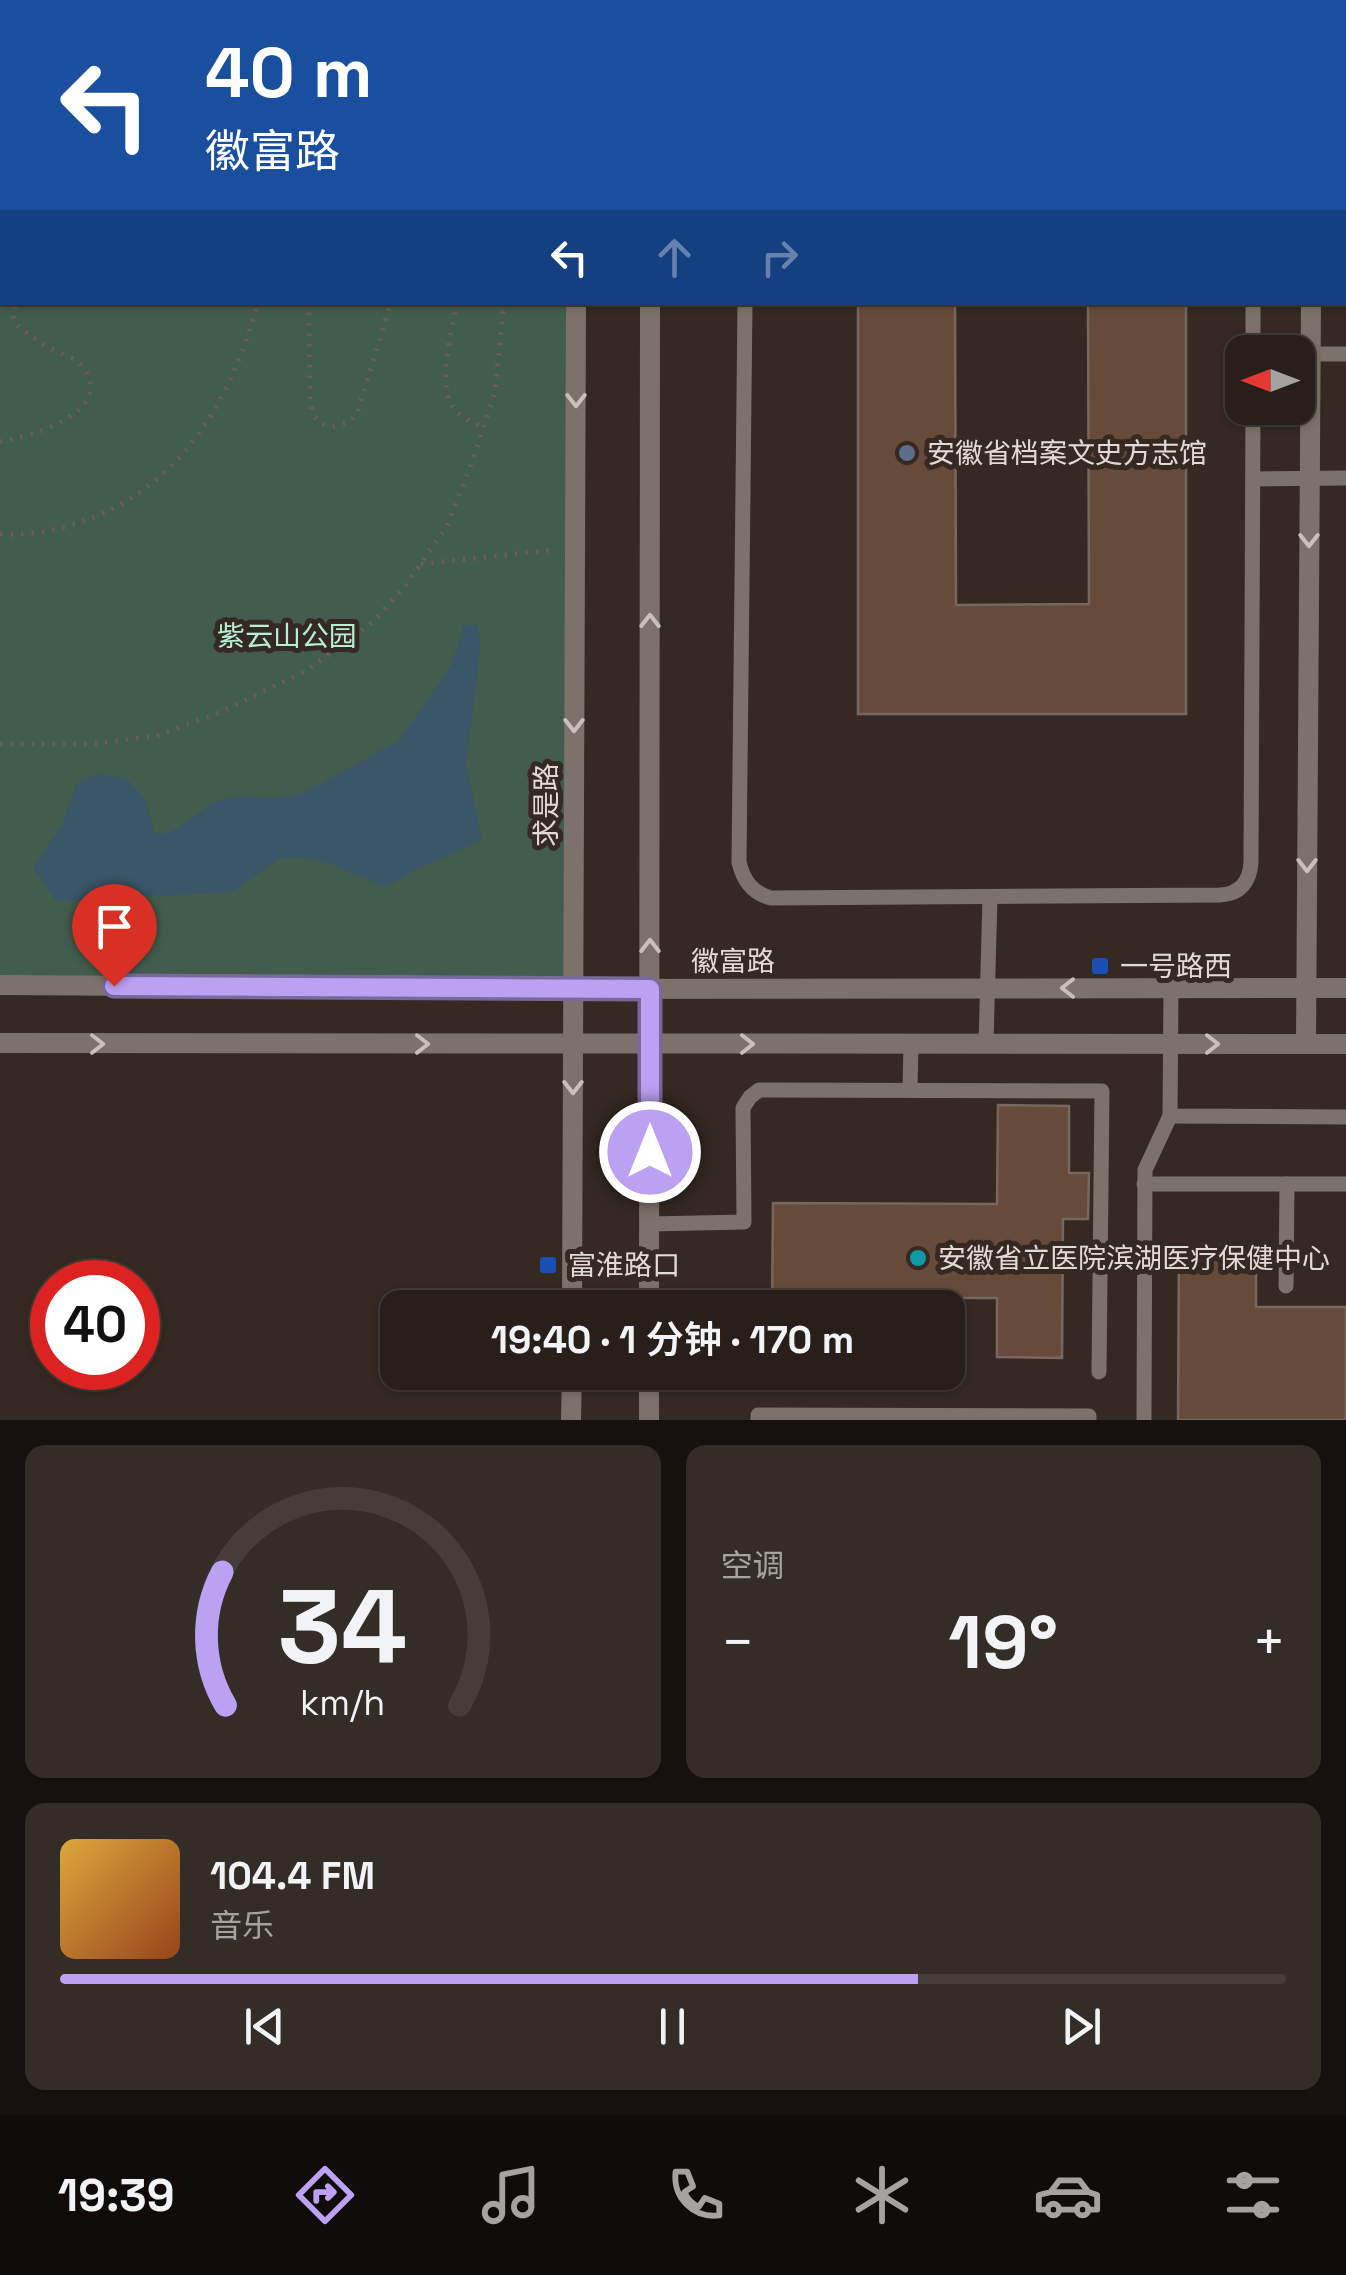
<!DOCTYPE html>
<html lang="zh">
<meta charset="utf-8">
<style>
:root{--surface:#281f1a;--page:#342c27;--text:#f1f3f6;--muted:#a5a2a2;--line:#443d39;--accent:#bca0f2}
body{margin:0;font-family:"Space Grotesk","Noto Sans SC",sans-serif;background:var(--page);color:var(--text);height:100vh;display:flex;flex-direction:column;font-size:38px;white-space:nowrap}
*{box-sizing:border-box;margin:0}
p{font-size:32px;color:var(--muted)}
.icon{flex:none;width:55px;height:55px;fill:none;stroke:currentColor;stroke-width:2;stroke-linecap:round;stroke-linejoin:round}
.map{position:relative;height:1420px;overflow:hidden}
.panel{display:flex;flex-direction:column;gap:25px;padding:25px;background:#16110e;flex:1}
.panel>*{flex:none}
.hud{position:absolute;left:0px;top:0px;width:1348px;height:305px;box-shadow:0 2px 8px #0004,0 0 0 2px var(--line);background:#1a4fa0;color:#fff;overflow:hidden}
.needle{width:65px;rotate:270deg}
.fabs{position:absolute;left:1225px;top:335px;display:grid;gap:20px}
.fabs a{display:grid;place-items:center;width:90px;height:90px;border-radius:20px;background:var(--surface);box-shadow:0 2px 8px #0004,0 0 0 2px var(--line);font-size:50px}
.speed{position:absolute;left:30px;top:1260px;display:flex;gap:20px;font-size:50px;font-weight:700;text-align:center}
.speed>*{display:grid;place-content:center;width:130px;height:130px;border-radius:50%;background:var(--surface);box-shadow:0 2px 8px #0004,0 0 0 2px var(--line);line-height:1}
.speed .limit{border:15px solid #d22;background:#fff;color:#111}
.pin{position:absolute;display:grid;place-items:center;width:85px;height:85px;color:#fff;margin:-102px -42px;border-radius:50% 50% 50% 0;rotate:-45deg;box-shadow:0 0 10px #0007}
.pin .icon{rotate:45deg}
.me{position:absolute;width:110px;margin:-55px;rotate:0deg;stroke-linejoin:round;filter:drop-shadow(0 0 8px #0008)}
.turn{display:flex;align-items:center;gap:35px;height:210px;padding:0 40px;font-size:45px}
.turn .icon{width:130px;height:130px;stroke-width:2.5}
.turn b{display:block;font-size:70px;line-height:85px}
.lanes{display:flex;align-items:center;height:95px;padding:0 40px;background:#0003;justify-content:center;gap:50px;direction:ltr}
.lanes .off{opacity:.35}
.big{font-size:75px;font-weight:600;line-height:1.1}
.panel .widget{flex:1;display:flex;flex-direction:column;justify-content:center;gap:15px;min-width:0;padding:0 35px;border-radius:20px;background:var(--page)}
.panel .dial{align-items:center;gap:0}
.dial svg{height:260px;overflow:visible;fill:none;stroke:var(--line);stroke-width:7;stroke-linecap:round;text-anchor:middle}
.dial text{fill:var(--text);stroke:none}
.song{display:flex;align-items:center;gap:30px}
.cover{width:120px;height:120px;border-radius:15px;background:linear-gradient(135deg,hsl(40 70% 55%),hsl(20 70% 35%))}
.played{height:10px;border-radius:5px;background:linear-gradient(90deg,var(--accent) 70%,var(--line) 70%)}
.keys{display:flex;justify-content:space-around;direction:ltr}
.heat{display:flex;justify-content:space-between;align-items:center;font-size:55px;direction:ltr}
.panel .tiles{flex:1;display:grid;gap:25px;grid-template-columns:1fr 1fr}
.widget:last-child{grid-column:span 2}
.trip{position:absolute;left:380px;top:1290px;width:585px;height:100px;border-radius:20px;background:var(--surface);box-shadow:0 2px 8px #0004,0 0 0 2px var(--line);font-weight:600;line-height:100px;text-align:center}
.tabs{display:flex;height:160px;justify-content:space-around;align-items:center;background:#100c0a;color:var(--muted)}
.tabs .icon{width:70px;height:70px}
.tabs .active{color:var(--accent)}
.tabs b{font-size:45px;color:var(--text)}
.map>svg:first-child{display:block}
.green{fill:#425c4d}
.water{fill:#3a5668}
.building{fill:#664b3a;stroke:#766860;stroke-width:2.5}
.lines{fill:none;stroke-linecap:round;stroke-linejoin:round}
.path{stroke:#695e58;stroke-width:5;stroke-dasharray:2.5 8;stroke-linecap:butt}
.service{stroke:#7d7269;stroke-width:15}
.minor{stroke:#7d7269;stroke-width:20}
.tertiary{stroke:#7d7269;stroke-width:20}
.oneway{stroke:#c9c0ba}
.route-casing{stroke:#7a689d;stroke-width:25}
.route{stroke:#bca0f2;stroke-width:18}
.service-dot{fill:#5c6f8a;stroke:#352922;stroke-width:4}
.transit-dot{fill:#1a4fb4;stroke:#352922;stroke-width:4}
.culture-dot{fill:#0f9aa8;stroke:#352922;stroke-width:4}
.labels{text-anchor:middle;dominant-baseline:central;stroke-width:10;stroke-linejoin:round;paint-order:stroke}
.poi-label{font-size:28px;fill:#e2dad5;stroke:#352922;text-anchor:start}
.park-label{font-size:28px;fill:#b5f0d0;stroke:#352922}
.street-label{font-size:28px;fill:#e2dad5;stroke:#352922}
</style>
<div class="map">
<svg width="1346" height="1420" viewBox="0 0 1346 1420">
<rect width="100%" height="100%" fill="#352922"/>
<path class="green" d="M0,0h578v2h-576v300l574,1 -3,686 -573,-4z"/>
<path class="water" d="M464,625h14l2,24 -14,115 16,76 -69,31 -26,16 -56,-23 -26,-6h-24l-50,34 -175,9 -23,-34 28,-40 16,-44 19,-8 30,3 20,23 8,32 15,1 44,-31 27,-7 25,2 35,-3 99,-54 52,-75z"/>
<g class="building">
<path d="M858,302h97l1,303 133,-1 -1,-302h98v412h-328z"/>
<path d="M998,1105l71,1v67h20l-1,46h-25l-1,139 -65,-1v-59h-150v10h-75l1,-105 224,1z"/>
<path d="M1179,1245h77v62h90v113h-168z"/>
</g>
<g class="lines">
<g class="path">
<path d="M5,0v2"/>
<path d="M263,0l1,2"/>
<path d="M453,0l1,2"/>
<path d="M309,302l1,97c2,15 5,24 22,28l19,-6 6,-7 34,-112"/>
<path d="M457,302c-5,27 -22,87 -1,109 7,7 19,12 27,17"/>
<path d="M0,442c30,-6 118,-29 82,-76 -7,-9 -24,-13 -34,-19 -12,-7 -22,-15 -33,-23l-2,-10 3,-12"/>
<path d="M0,534c35,2 64,-5 97,-18 90,-38 137,-124 161,-214"/>
<path d="M421,564l131,-14"/>
<path d="M0,744h90l66,-8 60,-22 88,-42 70,-51 32,-36 41,-59 25,-64 23,-70 9,-90"/>
</g>
<g class="service">
<path d="M749,2v-2"/>
<path d="M1255,2v-2"/>
<path d="M745,302l-6,560c4,18 13,31 32,36l449,-3c20,-1 30,-13 31,-33l2,-454"/>
<path d="M1253,352v-50"/>
<path d="M1298,354h48"/>
<path d="M1253,479l93,-1"/>
<path d="M1171,988l-1,128 176,1"/>
<path d="M986,1044l4,-147"/>
<path d="M910,1090l1,-46"/>
<path d="M1144,1184h202"/>
<path d="M649,1224l95,-2 -1,-114 7,-11 9,-7 343,1 -3,281"/>
<path d="M1286,1286l1,-102"/>
<path d="M758,1420v-5l331,1v4"/>
<path d="M1144,1420l1,-250 25,-54"/>
</g>
<g class="minor">
<path d="M1313,2v-2"/>
<path d="M1306,1044l5,-742"/>
</g>
<g class="tertiary">
<path d="M578,2v-2"/>
<path d="M651,2v-2"/>
<path d="M0,985l573,4 773,-1"/>
<path d="M0,1043l1346,1"/>
<path d="M572,1308l4,-1006"/>
<path d="M649,1308l1,-1006"/>
<path d="M571,1420l1,-48"/>
<path d="M649,1420v-48"/>
</g>
</g>
<defs><path id="oneway-chevron" d="M-2-3.5L2.5 0L-2 3.5" fill="none" stroke-width="1.6" stroke-linecap="round" stroke-linejoin="round" transform="scale(2.5)"/></defs>
<g class="oneway">
<use href="#oneway-chevron" transform="translate(576 400) rotate(90)"/>
<use href="#oneway-chevron" transform="translate(1309 540) rotate(90)"/>
<use href="#oneway-chevron" transform="translate(650 621) rotate(-90)"/>
<use href="#oneway-chevron" transform="translate(574 725) rotate(90)"/>
<use href="#oneway-chevron" transform="translate(1307 865) rotate(90)"/>
<use href="#oneway-chevron" transform="translate(650 946) rotate(-90)"/>
<use href="#oneway-chevron" transform="translate(1068 988) rotate(180)"/>
<use href="#oneway-chevron" transform="translate(97 1044)"/>
<use href="#oneway-chevron" transform="translate(422 1044)"/>
<use href="#oneway-chevron" transform="translate(747 1044)"/>
<use href="#oneway-chevron" transform="translate(1212 1044)"/>
<use href="#oneway-chevron" transform="translate(573 1087) rotate(90)"/>
</g>
<g class="lines">
<g class="route-casing">
<path id="route" d="M114,986l536,3v163"/>
</g>
<use href="#route" class="route"/>
</g>
<circle class="service-dot" cx="907" cy="453" r="10"/>
<g class="transit-dot">
<rect x="1090" y="956" width="20" height="20" rx="5"/>
<rect x="538" y="1255" width="20" height="20" rx="5"/>
</g>
<circle class="culture-dot" cx="918" cy="1258" r="10"/>
<g class="labels">
<g class="poi-label">
<text x="927" y="453">安徽省档案文史方志馆</text>
<text x="1120" y="966">一号路西</text>
<text x="938" y="1258">安徽省立医院滨湖医疗保健中心</text>
<text x="568" y="1265">富淮路口</text>
</g>
<g class="park-label">
<text x="287" y="636">紫云山公园</text>
</g>
<g class="street-label">
<text transform="translate(546 805) rotate(-90)">求是路</text>
<text x="733" y="961">徽富路</text>
</g>
</g>
</svg>
<div class="fabs">
<a><svg class="needle" viewBox="-14 -14 28 28"><path d="M0-13l5 13h-10z" fill="#e53935"/><path d="M0 13l5-13h-10z" fill="#a5a2a2"/></svg></a>
</div>
<div class="speed"><div class="limit">40</div></div>
<div class="pin" style="left:114px;top:986px;background:#d93025"><svg class="icon" aria-label="arrive" viewBox="0 0 24 24"><path d="M6 21V4h12l-3 4 3 4H6"/></svg></div>
<svg class="me" style="left:650px;top:1152px" viewBox="-20 -20 40 40"><circle r="17" fill="#bca0f2" stroke="#fff" stroke-width="3"/><path d="M0-11L8 9 0 5-8 9z" fill="#fff"/></svg>
<div class="trip">19:40 · 1 分钟 · 170 m</div>
<div class="hud">
<div class="turn"><svg class="icon" aria-label="left" viewBox="0 0 24 24"><path d="M17 20v-9H6M10 6l-5 5 5 5"/></svg><div><b>40 m</b>徽富路</div></div>
<div class="lanes"><svg class="icon" aria-label="left" viewBox="0 0 24 24"><path d="M17 20v-9H6M10 6l-5 5 5 5"/></svg><svg class="icon off" aria-label="ahead" viewBox="0 0 24 24"><path d="M12 20V5M6 11l6-6 6 6"/></svg><svg class="icon off" aria-label="right" viewBox="0 0 24 24"><path d="M7 20v-9h11M14 6l5 5-5 5"/></svg></div>
</div>
</div>
<section class="panel">
<div class="tiles">
<div class="widget dial"><svg viewBox="0 0 100 80">
<path d="M14 69A42 42 0 1 1 86 69"/>
<path d="M14 69A42 42 0 0 1 13 28" stroke="#bca0f2"/>
<text x="50" y="56" font-size="32" font-weight="700">34</text>
<text x="50" y="72" font-size="11">km/h</text>
</svg></div>
<div class="widget"><p>空调</p>
<div class="heat"><a>−</a><b class="big">19°</b><a>+</a></div>
</div>
<div class="widget">
<div class="song"><i class="cover"></i><div><b>104.4 FM</b><p>音乐</p></div></div>
<div class="played"></div>
<div class="keys"><svg class="icon" aria-label="previous" viewBox="0 0 24 24"><path d="M18 5L8 12l10 7zM5 5v14"/></svg><svg class="icon" aria-label="pause" viewBox="0 0 24 24"><path d="M8 5v14M16 5v14"/></svg><svg class="icon" aria-label="next" viewBox="0 0 24 24"><path d="M6 5l10 7-10 7zM19 5v14"/></svg></div>
</div>
</div>
</section>
<nav class="tabs">
<b>19:39</b>
<svg class="icon active" aria-label="directions" viewBox="0 0 24 24"><path d="M12 3l9 9-9 9-9-9zM9 14v-3h6M13 9l2 2-2 2"/></svg>
<svg class="icon" aria-label="music" viewBox="0 0 24 24"><path d="M9 18V5l10-2v13"/><circle cx="6" cy="18" r="3"/><circle cx="16" cy="16" r="3"/></svg>
<svg class="icon" aria-label="phone" viewBox="0 0 24 24"><path d="M5 4h4l2 5-3 2q2 4 5 5l2-3 5 2v4C11 20 4 13 5 4z"/></svg>
<svg class="icon" aria-label="climate" viewBox="0 0 24 24"><path d="M12 3v18M4 7l16 10M4 17L20 7"/></svg>
<svg class="icon" aria-label="car" viewBox="0 0 24 24"><path d="M5 17H2v-5l4-1 3-4h7l3 4 3 1v5h-3M9 17h6M6 11h13"/><circle cx="7" cy="17" r="2"/><circle cx="17" cy="17" r="2"/></svg>
<svg class="icon" aria-label="filters" viewBox="0 0 24 24"><path d="M4 7h16M4 17h16"/><circle cx="9" cy="7" r="2"/><circle cx="15" cy="17" r="2"/></svg>
</nav>
